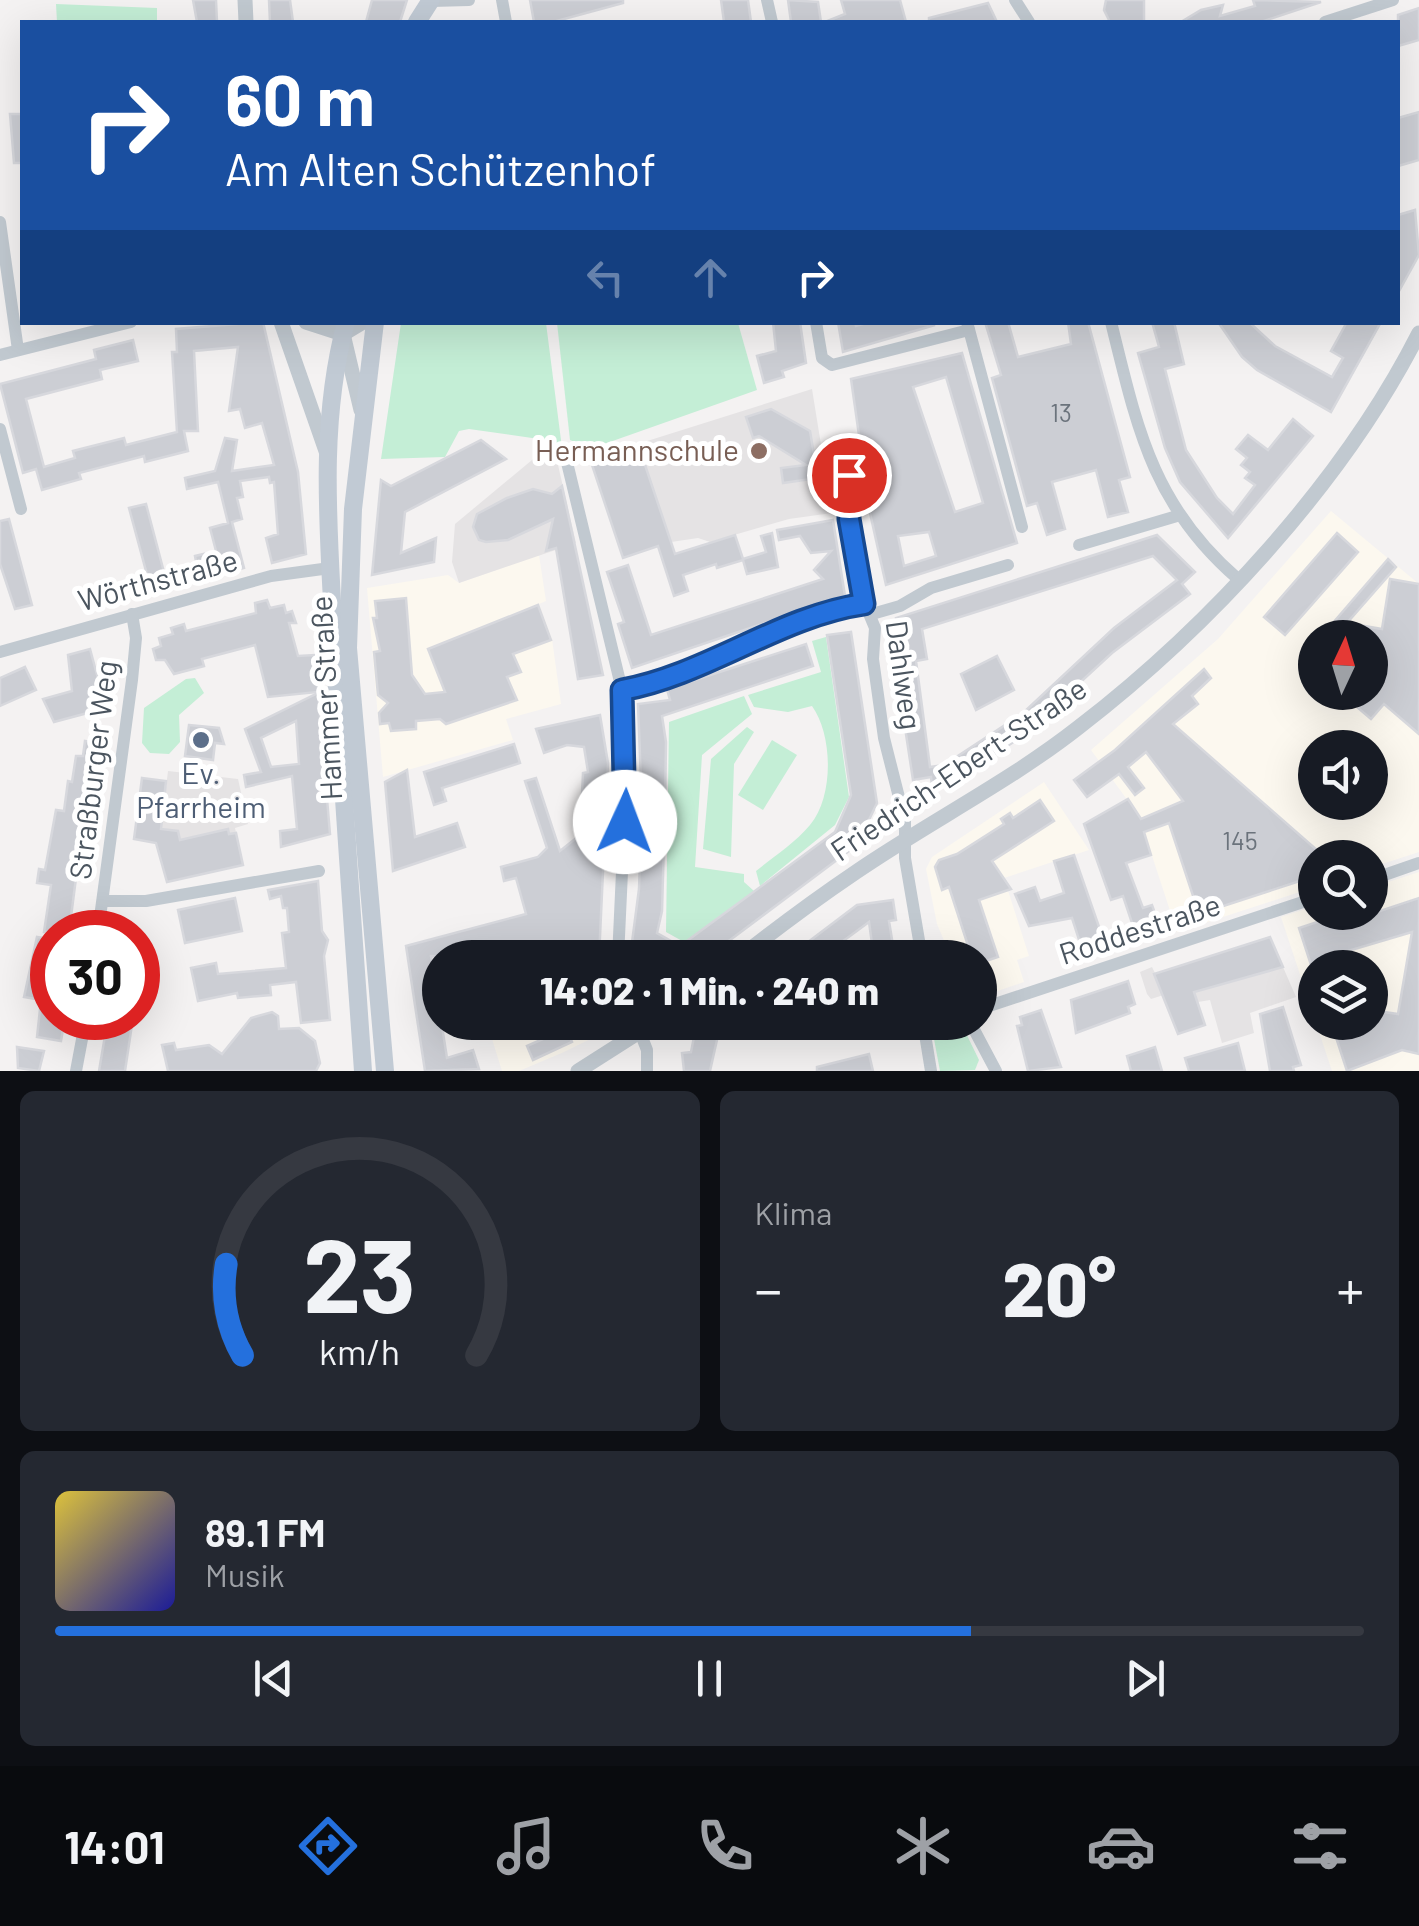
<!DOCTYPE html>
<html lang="de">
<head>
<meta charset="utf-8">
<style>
  :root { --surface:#171b24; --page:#242831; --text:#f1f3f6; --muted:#9ea1a6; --line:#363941; --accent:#2470dd }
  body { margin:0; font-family:Barlow,sans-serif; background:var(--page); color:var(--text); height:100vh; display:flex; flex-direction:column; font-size:38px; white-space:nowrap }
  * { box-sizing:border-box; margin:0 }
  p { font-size:32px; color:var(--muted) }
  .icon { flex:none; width:55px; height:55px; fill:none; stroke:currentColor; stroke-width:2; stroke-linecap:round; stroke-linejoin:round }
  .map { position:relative; height:1071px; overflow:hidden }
  .panel { display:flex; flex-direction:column; gap:20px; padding:20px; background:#0d0f14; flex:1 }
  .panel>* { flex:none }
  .guide { position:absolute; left:20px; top:20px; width:1380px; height:305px; border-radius:0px; box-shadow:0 10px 40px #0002; background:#1a4fa0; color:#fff; overflow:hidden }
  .needle { width:65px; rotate:4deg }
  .controls { position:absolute; left:1298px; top:620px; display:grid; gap:20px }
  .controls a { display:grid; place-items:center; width:90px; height:90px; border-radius:50%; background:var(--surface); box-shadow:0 10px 40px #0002; font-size:50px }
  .speed { position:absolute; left:30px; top:910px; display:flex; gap:20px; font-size:50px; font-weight:700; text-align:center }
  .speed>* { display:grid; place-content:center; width:130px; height:130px; border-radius:50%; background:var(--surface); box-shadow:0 10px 40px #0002; line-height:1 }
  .speed .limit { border:15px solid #d22; background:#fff; color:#111 }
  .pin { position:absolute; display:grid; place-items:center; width:85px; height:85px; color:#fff; margin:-42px; border:5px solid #fff; border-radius:50%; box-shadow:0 2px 10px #0007 }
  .me { position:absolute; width:110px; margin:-55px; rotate:2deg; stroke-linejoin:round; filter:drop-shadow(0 0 8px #0008) }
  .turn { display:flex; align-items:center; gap:35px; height:210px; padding:0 40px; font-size:45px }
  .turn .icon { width:130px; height:130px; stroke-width:2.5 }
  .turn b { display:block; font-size:70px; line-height:85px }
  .lanes { display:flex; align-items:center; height:95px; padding:0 40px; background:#0003; justify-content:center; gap:50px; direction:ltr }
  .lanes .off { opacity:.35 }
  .big { font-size:75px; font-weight:800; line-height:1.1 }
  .panel .tile { flex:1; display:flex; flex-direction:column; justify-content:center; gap:15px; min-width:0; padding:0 35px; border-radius:15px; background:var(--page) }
  .panel .dial { align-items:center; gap:0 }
  .dial svg { height:260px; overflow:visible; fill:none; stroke:var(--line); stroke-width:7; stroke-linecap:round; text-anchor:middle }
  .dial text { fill:var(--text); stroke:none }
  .song { display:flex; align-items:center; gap:30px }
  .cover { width:120px; height:120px; border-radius:15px; background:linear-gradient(135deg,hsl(50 70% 55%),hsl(240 70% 35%)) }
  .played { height:10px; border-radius:5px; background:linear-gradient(90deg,var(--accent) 70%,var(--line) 70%) }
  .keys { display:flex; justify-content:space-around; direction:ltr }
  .heat { display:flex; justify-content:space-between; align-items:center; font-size:55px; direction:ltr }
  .panel .tiles { flex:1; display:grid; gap:20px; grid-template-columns:1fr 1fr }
  .tile:last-child { grid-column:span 2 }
  .trip { position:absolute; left:422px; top:940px; width:575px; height:100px; border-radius:50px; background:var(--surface); box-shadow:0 10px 40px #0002; font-weight:800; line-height:100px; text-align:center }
  .tab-bar { display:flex; height:160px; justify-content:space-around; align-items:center; background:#090b0e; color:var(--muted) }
  .tab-bar .icon { width:70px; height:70px }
  .tab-bar .on { color:var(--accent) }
  .tab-bar b { font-size:45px; color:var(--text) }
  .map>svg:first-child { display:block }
  .commercial { fill:#fcf8ef; fill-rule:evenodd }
  .education { fill:#e5e3e4 }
  .green { fill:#c4eed6 }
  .building { fill:#ccced4; stroke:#d7d8dd; stroke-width:2.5; fill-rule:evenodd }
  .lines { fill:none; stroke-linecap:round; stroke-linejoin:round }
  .minor { stroke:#c1c9d0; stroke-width:12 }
  .tertiary { stroke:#c1c9d0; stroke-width:15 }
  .secondary { stroke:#c1cad4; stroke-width:18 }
  .route-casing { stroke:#174990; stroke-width:25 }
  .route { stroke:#2470dd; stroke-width:18 }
  .education-dot { fill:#8d6e63; stroke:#fff; stroke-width:4 }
  .service-dot { fill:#5c6f8a; stroke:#fff; stroke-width:4 }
  .labels { text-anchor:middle; stroke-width:10; stroke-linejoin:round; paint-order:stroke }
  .number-label { font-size:25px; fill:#6b737c }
  .education-label { font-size:30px; fill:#785e54; stroke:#fff; text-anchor:end }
  .street-label { font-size:30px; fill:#4b555f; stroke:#fff }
  .service-label { font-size:30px; fill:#4e5e75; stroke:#fff }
</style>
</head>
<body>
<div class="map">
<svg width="1419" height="1071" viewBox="0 0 1419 1071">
  <rect width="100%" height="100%" fill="#f4f2f2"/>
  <g class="commercial">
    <path d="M1331,511L1419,584V852L1370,868V858H1315V887L1177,932L1139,816L1091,750L1218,639ZM1315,638H1370V692H1315ZM1315,748H1370V802H1315Z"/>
    <polygon points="539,555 546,601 539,604 552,639 561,704 506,719 513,740 383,777 367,588 448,575 459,583"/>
    <polygon points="1044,782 1089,850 1004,878 1029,956 1017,960 1024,982 980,997 980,958 951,957 937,924 926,869 932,857"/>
    <polygon points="1419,872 1419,1071 1332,1071 1316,1023 1370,1022 1370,968 1315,968 1315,1020 1281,917 1315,906 1315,912 1370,912 1370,888"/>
    <polygon points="615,1022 617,1026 564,1052 519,1071 502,1071 487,1023"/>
  </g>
  <g class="education">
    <polygon points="812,389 832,513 789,519 710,542 698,538 671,542 623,558 590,459"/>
    <polygon points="544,450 555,452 576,543 459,583 452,562 455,524"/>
    <polygon points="168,771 238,779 248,824 235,828 243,865 206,873 198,836 181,844 178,832 161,829"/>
    <polygon points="1270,937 1296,997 1250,1013 1254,1033 1222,1043 1210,1000 1198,1002 1192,986 1151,999 1147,994 1140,972 1152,967 1155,973 1191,964"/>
  </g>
  <g class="green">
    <polygon points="56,4 157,8 157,22 57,22"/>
    <polygon points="401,323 546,323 562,448 539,439 469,429 459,431 445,457 381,459"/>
    <polygon points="557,323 738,323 757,390 590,449 570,440"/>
    <path d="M826,637L849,797L835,825L760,886L756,871C773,857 795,843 810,825C834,797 833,735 812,706L788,712L754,707L748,695L821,672L812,641Z"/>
    <polygon points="195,678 204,693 179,715 180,742 169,754 150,753 142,743 144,708 186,679"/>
    <polygon points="744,696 752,714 702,755 695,867 744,874 744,882 754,891 684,942 666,932 669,722"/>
    <polygon points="747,727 754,732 734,764 731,857 703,849 711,759"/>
    <polygon points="772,740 797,755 763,810 738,795"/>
    <polygon points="931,1023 961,1023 979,1060 975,1070 940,1071"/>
  </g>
  <g class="building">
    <polygon points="193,0 216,0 217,22 197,22"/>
    <polygon points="269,0 290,0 293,22 270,22"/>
    <polygon points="372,0 407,0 400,22 366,22"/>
    <polygon points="530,0 623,0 623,3 553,22 534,22"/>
    <polygon points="721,0 748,0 751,22 724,22"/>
    <polygon points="788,0 818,2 821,22 791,22"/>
    <polygon points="841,0 900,0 906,22 825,22 845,14"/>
    <polygon points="1106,0 1144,0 1144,22 1110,22 1104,10"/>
    <polygon points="1253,0 1321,2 1261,22 1181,22 1201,10 1223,5 1220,16 1255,6"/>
    <polygon points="988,3 997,22 929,22 929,18"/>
    <polygon points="1419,8 1419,40 1398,46 1398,15"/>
    <polygon points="1419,112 1419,160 1398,166 1398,118"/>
    <polygon points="10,114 22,114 22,163 14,163"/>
    <polygon points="1415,210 1419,255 1398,293 1398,215"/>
    <polygon points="263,322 298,472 306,554 272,563 266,538 278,534 274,482 270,483 269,477 240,481 243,497 237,498 242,519 232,522 244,568 220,575 218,567 198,573 195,556 216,551 210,528 228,523 218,482 187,489 185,478 215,471 225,438 237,440 232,471 274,465 262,423 245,428 240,409 229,411 238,347 194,351 198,431 184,431 188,451 145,462 144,456 79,473 81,479 42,490 36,469 23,473 0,384 96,359 94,350 133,340 138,361 100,370 102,379 26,399 44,467 75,458 73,451 124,438 126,445 177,432 172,352 177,352 176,329"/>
    <polygon points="773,322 800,322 806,363 782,371 784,377 764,383 757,356 776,351"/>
    <polygon points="838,322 855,322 856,326 870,322 935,325 843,352"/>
    <polygon points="985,322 1008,322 1018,357 1071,344 1068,322 1088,322 1130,477 1119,480 1128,512 1108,517 1096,470 1052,482 1065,529 1047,535 1037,503 1027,506 992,378 1001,375"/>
    <polygon points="1152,322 1174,322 1184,364 1165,369 1186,450 1217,498 1233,514 1255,485 1245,478 1250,472 1241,465 1247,458 1236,449 1248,435 1268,450 1293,419 1313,436 1228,538 1180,482 1165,448 1138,353 1159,347"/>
    <polygon points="1218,322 1249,322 1275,346 1332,377 1343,358 1331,351 1347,322 1381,322 1331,412 1257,370 1242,357"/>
    <path d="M962,353L1017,543L886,585L870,513L851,379ZM946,377L983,503L955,512L913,387ZM929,532L936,556L904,566L898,536Z"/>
    <polygon points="771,409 810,431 818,478 783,483 781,468 806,465 759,436 753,438 746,417"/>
    <polygon points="481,440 506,459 405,512 401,553 436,538 434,562 372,575 381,480 391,486"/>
    <polygon points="640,450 675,554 735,535 743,559 766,552 761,536 772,533 778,567 747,574 743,560 717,568 716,564 683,575 688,591 674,596 658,546 623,558 591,462"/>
    <polygon points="562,486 603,675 578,679 556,548 546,551 553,519 508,540 486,542 479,540 473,527 477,514 507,498 533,489 552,494"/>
    <polygon points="146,504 165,576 157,583 149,582 129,508"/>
    <polygon points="9,519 32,605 15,609 0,564 0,521"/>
    <polygon points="833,520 845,596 632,668 618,624 624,622 607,572 628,565 651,635 823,579 814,570 831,551 811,553 800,536 779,540 777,530"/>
    <polygon points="1337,533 1358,552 1285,635 1264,617"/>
    <path d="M1157,535L1195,572L1182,584L1190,594L1112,653L1021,737L951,783L932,786L931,777L913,780L895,662L903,661L896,618ZM1153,556L1177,580L1114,628L1022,714L944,765L930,767L916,661L927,659L922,629Z"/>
    <polygon points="1388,559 1396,567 1347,623 1382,629 1390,579 1419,584 1419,734 1384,704 1371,719 1358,708 1370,695 1370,638 1320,638"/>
    <polygon points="406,598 412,675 425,694 445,692 428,649 538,605 551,640 513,654 521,672 507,677 517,700 446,724 440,719 416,721 416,729 391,731 389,723 380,724 379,713 388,703 378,695 374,652 380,651 373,618 377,618 375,601"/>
    <polygon points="267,600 270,608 284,605 286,613 292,611 296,623 289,623 298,656 315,655 318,692 268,697 255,645 202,659 204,666 174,674 165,660 156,660 153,649 161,646 159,638 173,634 171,628 184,624 186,631 256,613 255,603"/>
    <polygon points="851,632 877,803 857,845 706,958 649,958 631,950 639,889 642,809 638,704 670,700 667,689 806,644 813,666 662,716 666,742 665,809 662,911 657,933 680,946 835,832 851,795 827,635"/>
    <polygon points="90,649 106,708 54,722 43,699 72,691 68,655"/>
    <polygon points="997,656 1014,690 976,710 961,674"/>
    <polygon points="25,667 36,690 0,706 0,678"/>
    <polygon points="1204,669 1211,678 1192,696 1198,704 1173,724 1326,858 1315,858 1315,876 1199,914 1169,823 1144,832 1151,855 1126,863 1143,908 1152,905 1160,927 1136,935 1123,896 1111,900 1084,824 1128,799 1141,819 1183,801 1146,752 1128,767 1144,788 1135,795 1119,774 1087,797 1074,780 1115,750"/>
    <path d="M318,693L330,834L281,847L280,831L297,829L292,776L246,787L244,775L261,772L245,729ZM296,721L299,764L271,767L261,738Z"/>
    <polygon points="600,715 608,763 599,958 431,956 447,1058 473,1050 479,1069 425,1071 406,946 526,914 516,878 504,881 501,867 538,857 547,848 525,781 536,778 560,851 580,835 583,773 588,772 584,747 567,745 544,753 536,729"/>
    <polygon points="189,725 219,728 224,744 215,743 213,760 185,756"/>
    <polygon points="85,741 102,743 94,805 88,804 82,832 69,932 44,932 51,885 37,883 39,869 45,870 56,810 64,811 68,781 72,782 76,756 83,756"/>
    <polygon points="514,744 520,763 442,788 446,801 434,805 424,772"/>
    <polygon points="407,770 415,837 457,823 465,847 393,871 385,782"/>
    <polygon points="142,778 166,781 161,829 178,831 180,840 228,829 229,834 236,833 243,865 167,882 156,843 134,839"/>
    <polygon points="1040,800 1054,821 992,861 1011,889 979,900 998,957 980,963 980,958 972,958 949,887 942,890 935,867 939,860 957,854 1004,824 1001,819 1010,813 1013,818"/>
    <polygon points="1074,855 1105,944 1083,952 1072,918 1029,926 1015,894 1035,887 1040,901 1064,893 1054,861"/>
    <polygon points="318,881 322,931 328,940 324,956 330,1020 301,1023 296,982 270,985 271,995 238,998 237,993 198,1001 191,968 216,963 218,974 286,968 282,933 289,932 287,908 283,908 281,896 270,899 268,890"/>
    <polygon points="235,898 242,931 185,943 178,910"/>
    <polygon points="1419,898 1419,1054 1402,1050 1347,1071 1331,1022 1370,1022 1370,1010 1398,1014 1412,932 1341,953 1345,968 1312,968 1299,928 1329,918 1332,927"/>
    <polygon points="893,900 896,920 889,921 895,958 874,958 869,922 820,958 787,958 857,905"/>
    <polygon points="37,937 52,939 52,1018 65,1018 61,1041 37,1037 41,1000 24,997"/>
    <polygon points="1270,937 1283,967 1194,992 1205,1025 1178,1034 1154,974"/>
    <polygon points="1128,981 1135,1004 1128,1007 1130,1013 1076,1033 1071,1000"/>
    <polygon points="1283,1007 1301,1065 1293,1067 1294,1071 1270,1071 1260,1014"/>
    <polygon points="1041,1010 1061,1067 1028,1071 1017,1026 1022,1025 1020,1017"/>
    <polygon points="272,1012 278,1016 279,1029 299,1028 315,1041 320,1063 316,1071 168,1071 162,1045 174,1043 176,1050 209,1045 222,1054 251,1018"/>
    <polygon points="108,1018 133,1018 125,1071 99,1071"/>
    <polygon points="539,1022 563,1022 572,1042 533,1060 527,1046 543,1039"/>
    <polygon points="702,1022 721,1022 710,1071 684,1071 682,1053 691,1052 696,1027"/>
    <polygon points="1238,1043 1245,1071 1189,1071 1185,1058"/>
    <polygon points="17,1047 44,1051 39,1071 18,1068"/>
    <polygon points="1155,1047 1162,1071 1131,1071 1127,1056"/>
    <polygon points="869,1054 873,1071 817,1071 817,1067"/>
  </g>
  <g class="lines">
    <g class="minor">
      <polyline points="502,0 506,22"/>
      <polyline points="767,0 772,22"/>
      <polyline points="1015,0 1029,22"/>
      <polyline points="431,1 469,0"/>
      <polyline points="1325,22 1393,0"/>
      <polyline points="0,222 18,350"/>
      <polyline points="816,322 822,358 832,365 969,330"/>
      <polyline points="967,322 1022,527"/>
      <path d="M1111,322C1137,427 1152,505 1238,579"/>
      <polyline points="0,355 131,322"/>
      <polyline points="0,429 21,509"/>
      <polyline points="564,450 622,690 627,764 618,958"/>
      <polyline points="848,469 849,519 860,592 875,628 873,659 884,738 905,821 905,858 922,958"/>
      <polyline points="1079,545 1177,516"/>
      <polyline points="872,614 900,606 931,588 1008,565"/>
      <polyline points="0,652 271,576 330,568"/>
      <path d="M622,690C705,675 784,614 864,604"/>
      <polyline points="1370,880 1419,863"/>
      <polyline points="103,901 146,901 319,871"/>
      <polyline points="98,932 132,680 136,638 132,614"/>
      <polyline points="980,1009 1315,898"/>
      <polyline points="636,1022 647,1050 647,1071"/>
      <polyline points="923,1022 931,1071"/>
      <polyline points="970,1022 996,1071"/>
      <polyline points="76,1071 86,1018"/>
    </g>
    <g class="tertiary">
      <polyline points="245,0 246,22"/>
      <polyline points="281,322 326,451"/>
      <polyline points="306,322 343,334 363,322"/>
      <polyline points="336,322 343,334 361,410"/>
      <path d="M739,958C777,928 816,899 856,872C929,822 1009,782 1079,727C1210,626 1344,481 1419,333"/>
      <polyline points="578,1071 655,1022"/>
    </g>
    <g class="secondary">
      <polyline points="417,22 431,0"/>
      <path d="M346,322C318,426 329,534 334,639C342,783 353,927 363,1071"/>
      <polyline points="375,322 353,509 348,648 385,1071"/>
    </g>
  </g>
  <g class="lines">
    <defs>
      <path id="route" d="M625,822L622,690C706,675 780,616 864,604L849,519V475"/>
    </defs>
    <use href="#route" class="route-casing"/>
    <use href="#route" class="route"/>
  </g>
  <circle class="education-dot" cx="759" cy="451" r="10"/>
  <circle class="service-dot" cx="201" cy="740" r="10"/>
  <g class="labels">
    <g class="number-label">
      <text x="1061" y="422">13</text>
      <text x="1240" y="850">145</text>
    </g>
    <g class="education-label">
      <text x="739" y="461">Hermannschule</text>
    </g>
    <g class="street-label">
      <text transform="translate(158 581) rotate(-15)" y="10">Wörthstraße</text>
      <text transform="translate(903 675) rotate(82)" y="10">Dahlweg</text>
      <text transform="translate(327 698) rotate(-93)" y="10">Hammer Straße</text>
      <text transform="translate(94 770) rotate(-83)" y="10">Straßburger Weg</text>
      <text transform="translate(959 770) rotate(-34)" y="10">Friedrich-Ebert-Straße</text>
      <text transform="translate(1140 930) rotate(-18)" y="10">Roddestraße</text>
    </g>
    <g class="service-label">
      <text x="201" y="784">Ev.<tspan x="201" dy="34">Pfarrheim</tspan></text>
    </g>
  </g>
</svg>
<div class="controls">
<a><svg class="needle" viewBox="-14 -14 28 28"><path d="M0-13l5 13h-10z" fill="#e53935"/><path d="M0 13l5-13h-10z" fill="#9ea1a6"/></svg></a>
<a><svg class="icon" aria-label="sound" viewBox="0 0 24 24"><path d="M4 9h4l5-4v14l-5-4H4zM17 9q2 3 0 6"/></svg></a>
<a><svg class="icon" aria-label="search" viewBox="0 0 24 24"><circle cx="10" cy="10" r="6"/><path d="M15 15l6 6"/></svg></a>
<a><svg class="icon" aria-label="layers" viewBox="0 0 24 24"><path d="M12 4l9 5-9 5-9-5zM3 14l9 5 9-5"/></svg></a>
</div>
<div class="speed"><div class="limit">30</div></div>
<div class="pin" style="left:849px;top:475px;background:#d93025"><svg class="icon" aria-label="arrive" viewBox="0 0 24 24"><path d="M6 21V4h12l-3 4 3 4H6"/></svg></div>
<svg class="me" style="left:625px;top:822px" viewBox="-20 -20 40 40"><circle r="19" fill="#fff"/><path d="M0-13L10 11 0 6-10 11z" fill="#2470dd"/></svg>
<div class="trip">14:02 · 1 Min. · 240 m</div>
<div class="guide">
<div class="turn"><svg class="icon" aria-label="right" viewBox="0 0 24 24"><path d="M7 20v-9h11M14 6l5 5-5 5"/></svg><div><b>60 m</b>Am Alten Schützenhof</div></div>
<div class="lanes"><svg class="icon off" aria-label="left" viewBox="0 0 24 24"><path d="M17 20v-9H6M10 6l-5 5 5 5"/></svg><svg class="icon off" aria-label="ahead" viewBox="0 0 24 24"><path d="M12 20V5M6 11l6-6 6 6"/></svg><svg class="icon" aria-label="right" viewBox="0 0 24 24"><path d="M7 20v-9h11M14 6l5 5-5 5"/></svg></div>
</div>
</div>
<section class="panel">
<div class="tiles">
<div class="tile dial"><svg viewBox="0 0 100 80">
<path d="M14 69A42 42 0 1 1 86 69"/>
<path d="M14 69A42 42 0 0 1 9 41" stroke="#2470dd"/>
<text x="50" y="56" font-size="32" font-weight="700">23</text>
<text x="50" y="72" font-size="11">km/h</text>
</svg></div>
<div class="tile"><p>Klima</p>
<div class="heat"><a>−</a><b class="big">20°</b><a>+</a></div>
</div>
<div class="tile">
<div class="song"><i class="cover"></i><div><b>89.1 FM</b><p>Musik</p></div></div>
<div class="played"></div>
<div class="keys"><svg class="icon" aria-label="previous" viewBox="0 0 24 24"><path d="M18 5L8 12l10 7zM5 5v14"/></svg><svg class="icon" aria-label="pause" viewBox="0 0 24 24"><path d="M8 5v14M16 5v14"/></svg><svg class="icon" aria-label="next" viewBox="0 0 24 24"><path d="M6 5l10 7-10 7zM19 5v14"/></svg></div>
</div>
</div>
</section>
<nav class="tab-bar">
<b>14:01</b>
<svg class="icon on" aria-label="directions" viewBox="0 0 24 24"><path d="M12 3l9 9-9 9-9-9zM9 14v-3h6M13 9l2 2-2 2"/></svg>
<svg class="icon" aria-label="music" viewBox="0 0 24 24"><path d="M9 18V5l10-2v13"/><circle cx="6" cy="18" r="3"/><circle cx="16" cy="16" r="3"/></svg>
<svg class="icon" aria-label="phone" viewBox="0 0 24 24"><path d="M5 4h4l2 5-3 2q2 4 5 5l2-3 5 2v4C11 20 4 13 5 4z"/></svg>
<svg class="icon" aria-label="climate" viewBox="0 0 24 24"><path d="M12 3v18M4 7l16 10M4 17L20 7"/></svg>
<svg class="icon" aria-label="car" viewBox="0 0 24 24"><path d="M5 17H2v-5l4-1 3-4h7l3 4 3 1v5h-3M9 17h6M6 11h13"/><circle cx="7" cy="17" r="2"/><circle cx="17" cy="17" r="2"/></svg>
<svg class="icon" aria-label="filters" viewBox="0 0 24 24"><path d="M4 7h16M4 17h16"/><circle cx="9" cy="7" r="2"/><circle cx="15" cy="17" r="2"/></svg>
</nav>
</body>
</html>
